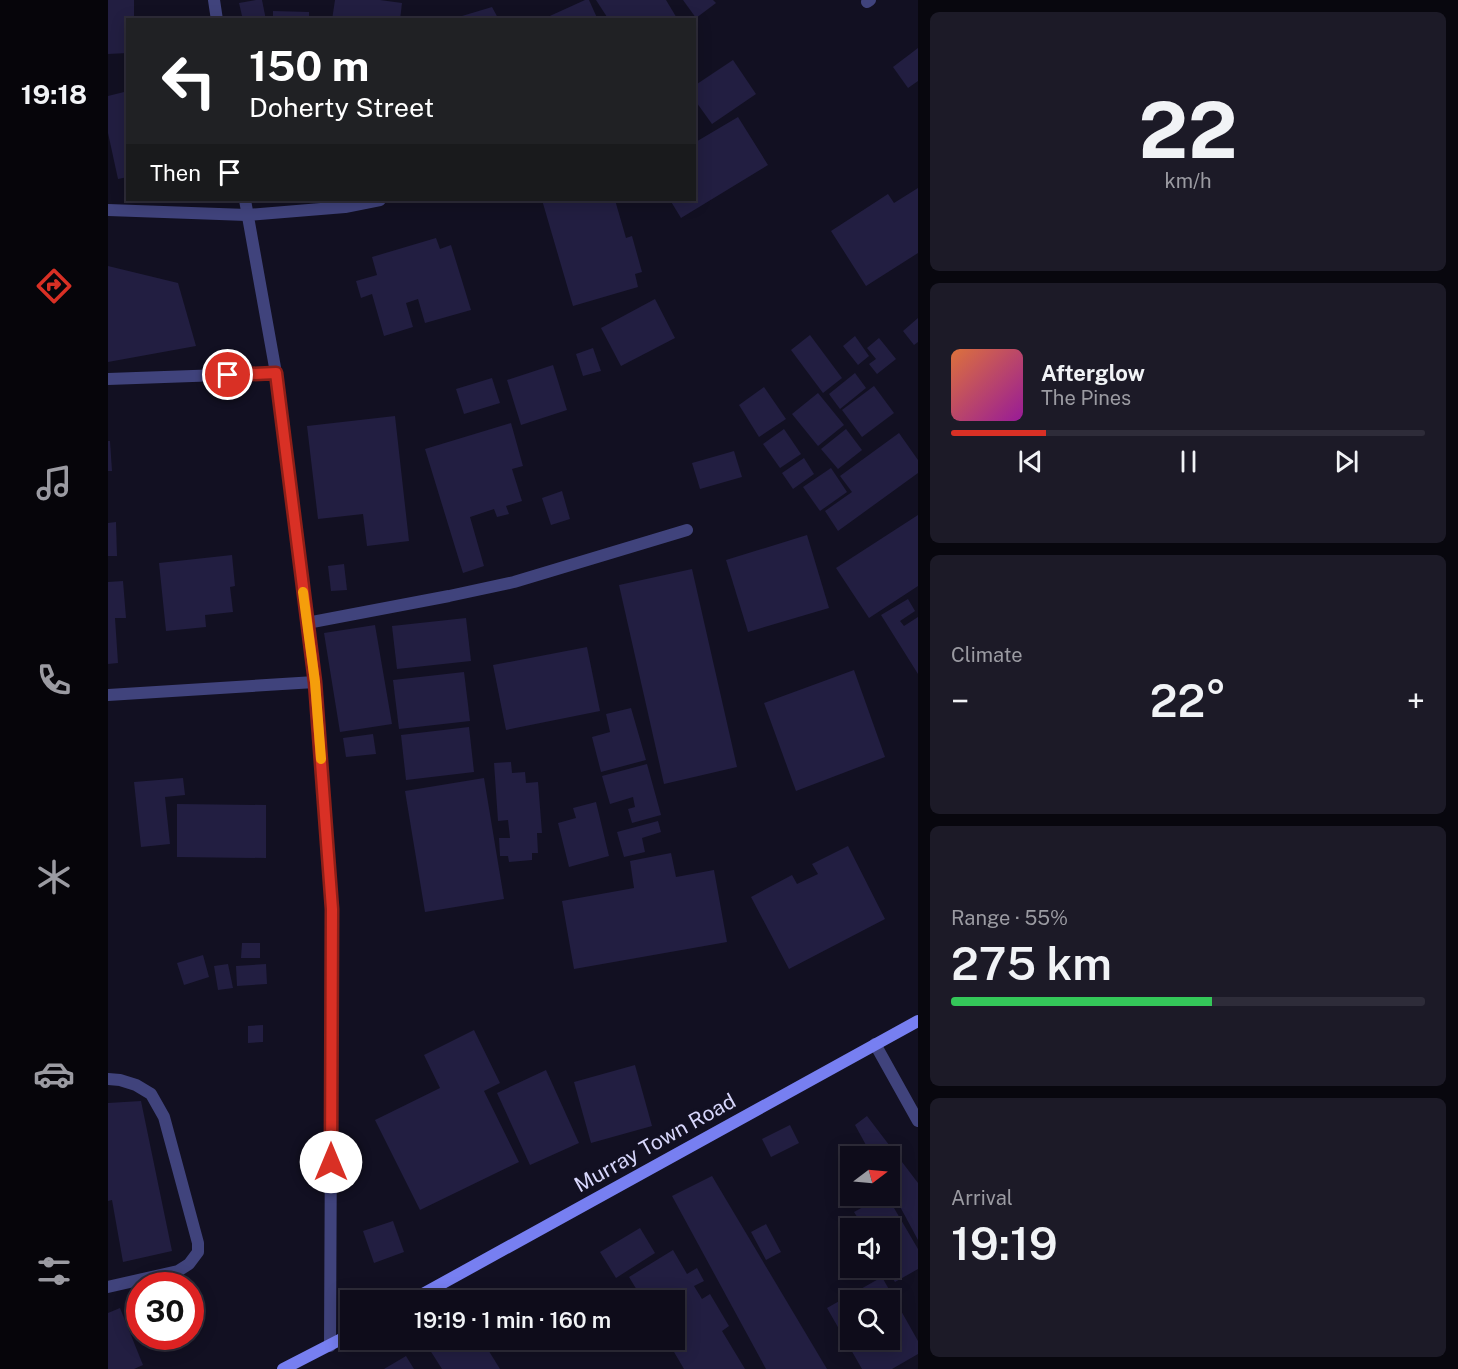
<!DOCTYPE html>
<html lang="en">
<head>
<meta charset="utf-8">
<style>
  :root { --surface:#0e0c1a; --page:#1c1a27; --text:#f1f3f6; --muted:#9b9ba2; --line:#2e2c39; --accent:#d93025 }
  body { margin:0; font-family:"Public Sans",sans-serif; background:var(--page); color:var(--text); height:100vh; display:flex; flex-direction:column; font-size:22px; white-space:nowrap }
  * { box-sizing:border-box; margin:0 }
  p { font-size:20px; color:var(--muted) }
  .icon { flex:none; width:33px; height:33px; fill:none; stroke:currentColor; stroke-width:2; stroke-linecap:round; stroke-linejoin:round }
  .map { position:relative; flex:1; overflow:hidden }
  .sheet { display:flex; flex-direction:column; gap:12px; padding:12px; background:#08070e; width:540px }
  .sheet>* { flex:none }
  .guide { position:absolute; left:18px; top:18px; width:570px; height:183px; border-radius:0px; box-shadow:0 3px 15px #0003,0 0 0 2px var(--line); background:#202124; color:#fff; overflow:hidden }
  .needle { width:39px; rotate:74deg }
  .tools { position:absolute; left:732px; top:1146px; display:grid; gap:12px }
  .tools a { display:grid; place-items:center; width:60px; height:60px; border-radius:0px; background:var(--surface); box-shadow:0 3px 15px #0003,0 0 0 2px var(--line); font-size:30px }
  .speed { position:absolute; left:18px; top:1272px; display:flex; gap:12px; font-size:30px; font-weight:700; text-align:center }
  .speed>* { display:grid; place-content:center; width:78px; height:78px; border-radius:50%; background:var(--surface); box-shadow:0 3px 15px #0003,0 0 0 2px var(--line); line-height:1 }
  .speed .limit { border:9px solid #d22; background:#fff; color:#111 }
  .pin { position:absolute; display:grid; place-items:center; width:51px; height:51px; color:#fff; margin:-26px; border:3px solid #fff; border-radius:50%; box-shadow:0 2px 6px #0007 }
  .me { position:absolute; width:66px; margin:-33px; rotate:0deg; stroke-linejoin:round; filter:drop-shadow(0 0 4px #0008) }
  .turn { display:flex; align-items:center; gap:21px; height:126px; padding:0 24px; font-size:27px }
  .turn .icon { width:78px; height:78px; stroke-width:2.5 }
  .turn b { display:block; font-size:42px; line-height:51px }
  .then { display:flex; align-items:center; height:57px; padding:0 24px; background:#0003; gap:12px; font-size:22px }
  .big { font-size:45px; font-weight:600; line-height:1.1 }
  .sheet .card { flex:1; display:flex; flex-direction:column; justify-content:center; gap:9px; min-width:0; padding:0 21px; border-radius:9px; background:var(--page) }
  .sheet .dial { align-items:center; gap:0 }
  .dial b { font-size:78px; line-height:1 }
  .song { display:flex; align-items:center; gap:18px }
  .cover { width:72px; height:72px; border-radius:9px; background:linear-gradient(135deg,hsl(20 70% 55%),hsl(300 70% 35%)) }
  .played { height:6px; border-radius:3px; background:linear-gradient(90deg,var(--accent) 20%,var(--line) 20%) }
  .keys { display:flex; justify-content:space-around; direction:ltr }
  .heat { display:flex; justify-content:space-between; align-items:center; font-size:33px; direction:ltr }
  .charge { height:9px; border-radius:4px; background:linear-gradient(90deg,#34c759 55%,var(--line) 0) }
  .trip { position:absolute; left:232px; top:1290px; width:345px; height:60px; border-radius:0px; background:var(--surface); box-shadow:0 3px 15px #0003,0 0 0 2px var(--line); font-weight:600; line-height:60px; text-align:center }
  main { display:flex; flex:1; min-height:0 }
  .tabs { display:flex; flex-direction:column; width:108px; justify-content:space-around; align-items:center; background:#06050a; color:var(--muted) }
  .tabs .icon { width:42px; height:42px }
  .tabs .active { color:var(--accent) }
  .tabs b { font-size:27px; color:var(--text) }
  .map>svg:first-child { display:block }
  .building { fill:#221e41; fill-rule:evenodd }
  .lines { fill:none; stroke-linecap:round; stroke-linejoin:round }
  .street { stroke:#40437c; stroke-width:12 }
  .secondary { stroke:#777ff1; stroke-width:12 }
  .route-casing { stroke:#8d1f18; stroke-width:15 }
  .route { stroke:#d93025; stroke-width:10 }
  .slow { stroke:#f59e0b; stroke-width:10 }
  .labels { text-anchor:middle; stroke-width:6; stroke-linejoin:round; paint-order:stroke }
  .street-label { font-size:21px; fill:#d7d6fb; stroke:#121022 }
</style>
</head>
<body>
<main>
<nav class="tabs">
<b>19:18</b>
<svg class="icon active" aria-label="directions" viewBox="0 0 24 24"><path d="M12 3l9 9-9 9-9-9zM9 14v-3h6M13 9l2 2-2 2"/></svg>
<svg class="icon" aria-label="music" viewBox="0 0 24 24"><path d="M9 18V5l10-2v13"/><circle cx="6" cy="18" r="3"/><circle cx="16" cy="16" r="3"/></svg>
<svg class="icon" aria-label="phone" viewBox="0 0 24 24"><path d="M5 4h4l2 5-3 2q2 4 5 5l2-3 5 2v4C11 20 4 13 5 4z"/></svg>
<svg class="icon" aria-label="climate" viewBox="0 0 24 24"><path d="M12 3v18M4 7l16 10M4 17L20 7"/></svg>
<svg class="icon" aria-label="car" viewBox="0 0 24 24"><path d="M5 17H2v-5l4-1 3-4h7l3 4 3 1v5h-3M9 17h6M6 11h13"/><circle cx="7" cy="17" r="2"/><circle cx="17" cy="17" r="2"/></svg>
<svg class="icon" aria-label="filters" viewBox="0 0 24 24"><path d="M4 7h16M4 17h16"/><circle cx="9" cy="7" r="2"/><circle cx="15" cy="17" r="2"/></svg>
</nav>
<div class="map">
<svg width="810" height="1369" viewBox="0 0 810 1369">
  <rect width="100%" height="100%" fill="#121022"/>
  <g class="building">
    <polygon points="0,0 26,0 26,20 20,20 20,53 0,54"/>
    <polygon points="148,0 154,0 158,20 135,20 131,3"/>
    <polygon points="227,0 272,0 294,3 292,20 224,20"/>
    <polygon points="477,0 481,0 490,20 433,20"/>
    <polygon points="488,0 558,0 570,20 501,20"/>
    <polygon points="575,0 605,0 608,3 588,18"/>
    <polygon points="384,7 391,20 344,20 344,19"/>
    <polygon points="165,11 201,12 201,20 165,20"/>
    <polygon points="810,48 810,81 800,88 785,67"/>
    <polygon points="625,60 648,94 604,124 586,99 586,86"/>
    <polygon points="20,91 20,177 10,179 0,133 0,96"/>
    <polygon points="630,117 660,165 573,218 562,200 586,200 586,143"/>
    <polygon points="810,188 810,253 758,286 723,231 780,194 786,203"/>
    <polygon points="434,200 507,200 518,238 524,236 534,272 527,274 530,287 465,306"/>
    <polygon points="328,238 332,249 343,245 363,310 317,323 310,299 298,303 305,327 276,336 264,294 253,298 248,281 269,275 264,257"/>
    <polygon points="0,266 70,283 88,346 0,362"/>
    <polygon points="547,299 567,338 513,366 493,328"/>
    <polygon points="810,318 810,342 806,345 795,331"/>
    <polygon points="702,335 734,378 715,393 683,350"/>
    <polygon points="747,336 761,356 750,365 735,346"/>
    <polygon points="771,338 788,359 769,374 761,364 768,359 759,348"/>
    <polygon points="485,348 493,371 475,376 468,354"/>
    <polygon points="445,365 459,410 413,425 399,380"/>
    <polygon points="747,373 758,388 732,409 721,394"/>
    <polygon points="384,378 392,403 356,414 348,389"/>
    <polygon points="766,386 786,413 754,437 734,410"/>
    <polygon points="656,387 678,419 651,437 631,405"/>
    <polygon points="710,393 736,425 710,446 684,414"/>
    <polygon points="287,416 301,541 259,546 255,514 210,519 199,426"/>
    <polygon points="403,423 415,466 404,469 414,501 398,506 401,514 389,517 386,509 362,517 376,566 355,573 317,449"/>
    <polygon points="676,429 693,454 672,468 655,444"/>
    <polygon points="738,429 754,450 730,469 713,449"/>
    <polygon points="791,433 810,460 810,473 730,531 717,511 744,492 732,476"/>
    <polygon points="0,441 2,441 4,471 0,471"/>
    <polygon points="626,451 634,477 592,489 584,463"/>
    <polygon points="696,458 706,474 685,489 674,473"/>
    <polygon points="723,468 739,492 712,511 695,487"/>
    <polygon points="454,491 462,519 443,525 434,498"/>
    <polygon points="810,515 810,586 761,618 728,568"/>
    <polygon points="8,522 9,556 0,556 0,523"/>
    <polygon points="699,535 721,608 640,632 618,560"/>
    <polygon points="124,555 127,586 122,587 125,612 97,615 98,627 58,631 51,563"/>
    <polygon points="236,564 239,590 223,591 220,566"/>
    <polygon points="584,569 629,767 556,784 511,585"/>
    <polygon points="15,581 18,618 7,618 10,663 0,664 0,582"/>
    <polygon points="800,599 807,611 792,621 796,626 810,617 810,674 773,615"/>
    <polygon points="358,618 363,661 289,669 284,626"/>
    <polygon points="267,625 284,724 232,732 216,633"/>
    <polygon points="479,647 492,711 398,730 385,665"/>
    <polygon points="746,670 777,757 688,791 656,703"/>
    <polygon points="356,672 362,721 291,729 285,680"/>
    <polygon points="523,708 538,760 493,772 484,737 502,732 498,714"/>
    <polygon points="361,727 366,772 298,780 293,735"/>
    <polygon points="265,734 268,754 238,757 235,738"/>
    <polygon points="403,762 404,773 417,772 418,783 430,782 434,833 429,833 430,853 424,853 424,860 401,862 400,856 392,856 391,838 402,838 400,820 390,821 386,763"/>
    <polygon points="539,764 553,815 524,823 520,809 527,807 525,797 502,804 494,776"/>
    <polygon points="75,778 77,795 57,797 62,844 33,847 26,782"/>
    <polygon points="376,778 396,899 317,912 297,791"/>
    <polygon points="488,802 501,856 461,867 450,823 468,818 465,808"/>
    <polygon points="69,804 158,805 158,858 69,857"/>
    <polygon points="550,821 553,832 534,838 537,852 516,857 509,832"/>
    <polygon points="740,846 777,919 681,969 643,897 684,875 689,884 710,874 704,864"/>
    <polygon points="563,853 568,877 606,870 619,942 466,969 454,901 526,888 522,861"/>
    <polygon points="134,943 152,943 152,958 133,958"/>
    <polygon points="95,955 101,977 76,985 69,963"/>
    <polygon points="120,964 125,988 110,990 106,966"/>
    <polygon points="158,964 159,984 129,986 128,966"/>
    <polygon points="155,1025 155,1042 140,1043 140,1026"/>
    <polygon points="366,1030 392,1083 376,1091 411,1162 312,1210 267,1120 332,1088 316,1055"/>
    <polygon points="527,1065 544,1126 483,1143 466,1082"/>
    <polygon points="438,1070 471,1143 422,1165 389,1093"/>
    <polygon points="33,1101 64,1251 15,1262 4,1200 0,1201 0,1103"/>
    <polygon points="759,1116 810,1183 810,1240 782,1188 782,1156 764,1156 747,1125"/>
    <polygon points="682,1125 691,1143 663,1157 654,1139"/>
    <polygon points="604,1176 719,1369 658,1369 564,1196"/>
    <polygon points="775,1196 779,1196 810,1249 810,1269 787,1282 778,1268 782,1268 782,1228 756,1228 746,1212"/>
    <polygon points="285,1221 296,1252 266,1263 255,1231"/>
    <polygon points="658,1224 673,1252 658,1260 643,1232"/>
    <polygon points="532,1228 547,1253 508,1278 492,1252"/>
    <polygon points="565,1250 579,1274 589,1268 596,1281 586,1286 594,1299 602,1294 621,1326 614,1331 637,1369 576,1369 559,1340 567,1340 567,1300 535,1300 521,1277"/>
    <path d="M774,1277L810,1341V1354L784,1369H754L719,1308ZM742,1300H782V1340H742Z"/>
    <polygon points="12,1308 35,1365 26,1369 0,1369 0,1313"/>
    <polygon points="296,1340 315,1340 317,1342 302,1350"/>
    <polygon points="332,1340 374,1340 392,1369 334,1369 320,1347"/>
    <polygon points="298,1356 306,1369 276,1369"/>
  </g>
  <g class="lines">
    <g class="street">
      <polyline points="106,0 109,20"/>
      <polyline points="759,2 762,0"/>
      <polyline points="137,200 168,373 207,682 224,909 222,1346"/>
      <polyline points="0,210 139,215 237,207 272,200"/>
      <polyline points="0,379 168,373"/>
      <polyline points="199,623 341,596 406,582 579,530"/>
      <polyline points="0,695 207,682"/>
      <polyline points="767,1044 810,1121"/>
      <polyline points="0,1079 12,1080 28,1085 43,1094 56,1117 90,1243 90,1252 81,1264 70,1271 0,1287"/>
    </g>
    <g class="secondary">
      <polyline points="304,1300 810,1021"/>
      <polyline points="175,1369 243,1334"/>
    </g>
  </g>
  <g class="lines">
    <defs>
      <polyline id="route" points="120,375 168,373 207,682 224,909 223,1162"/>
    </defs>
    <use href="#route" class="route-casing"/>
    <use href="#route" class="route"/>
    <polyline class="slow" points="195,592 207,682 213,759"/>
  </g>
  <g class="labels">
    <g class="street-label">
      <text transform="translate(547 1143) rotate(-29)" y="7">Murray Town Road</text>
    </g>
  </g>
</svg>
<div class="tools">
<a><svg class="needle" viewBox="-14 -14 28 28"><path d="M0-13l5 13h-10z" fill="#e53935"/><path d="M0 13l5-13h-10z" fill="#9b9ba2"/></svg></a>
<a><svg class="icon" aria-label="sound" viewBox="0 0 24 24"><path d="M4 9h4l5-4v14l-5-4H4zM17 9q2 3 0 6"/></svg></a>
<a><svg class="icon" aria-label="search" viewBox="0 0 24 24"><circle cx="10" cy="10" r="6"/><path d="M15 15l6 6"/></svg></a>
</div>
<div class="speed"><div class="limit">30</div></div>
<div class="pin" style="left:120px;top:375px;background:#d93025"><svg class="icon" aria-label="arrive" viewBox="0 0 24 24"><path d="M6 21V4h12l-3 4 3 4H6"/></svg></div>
<svg class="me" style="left:223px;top:1162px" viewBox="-20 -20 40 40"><circle r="19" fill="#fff"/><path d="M0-13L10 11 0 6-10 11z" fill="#d93025"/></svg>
<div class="trip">19:19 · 1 min · 160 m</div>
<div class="guide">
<div class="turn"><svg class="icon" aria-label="left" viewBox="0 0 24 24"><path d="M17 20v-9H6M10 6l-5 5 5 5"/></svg><div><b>150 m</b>Doherty Street</div></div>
<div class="then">Then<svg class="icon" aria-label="arrive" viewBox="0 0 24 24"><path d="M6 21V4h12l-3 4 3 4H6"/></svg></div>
</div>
</div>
<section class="sheet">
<div class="card dial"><b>22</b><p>km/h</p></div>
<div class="card">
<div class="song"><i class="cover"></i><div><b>Afterglow</b><p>The Pines</p></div></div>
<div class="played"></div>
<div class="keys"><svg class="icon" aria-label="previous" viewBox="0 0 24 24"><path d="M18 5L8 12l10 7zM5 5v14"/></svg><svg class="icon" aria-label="pause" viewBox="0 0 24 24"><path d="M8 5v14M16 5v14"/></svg><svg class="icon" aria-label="next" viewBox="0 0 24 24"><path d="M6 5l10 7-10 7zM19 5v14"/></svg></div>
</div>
<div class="card"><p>Climate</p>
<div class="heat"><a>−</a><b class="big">22°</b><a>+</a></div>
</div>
<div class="card"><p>Range · 55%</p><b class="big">275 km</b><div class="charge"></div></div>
<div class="card"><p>Arrival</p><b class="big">19:19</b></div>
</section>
</main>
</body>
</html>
